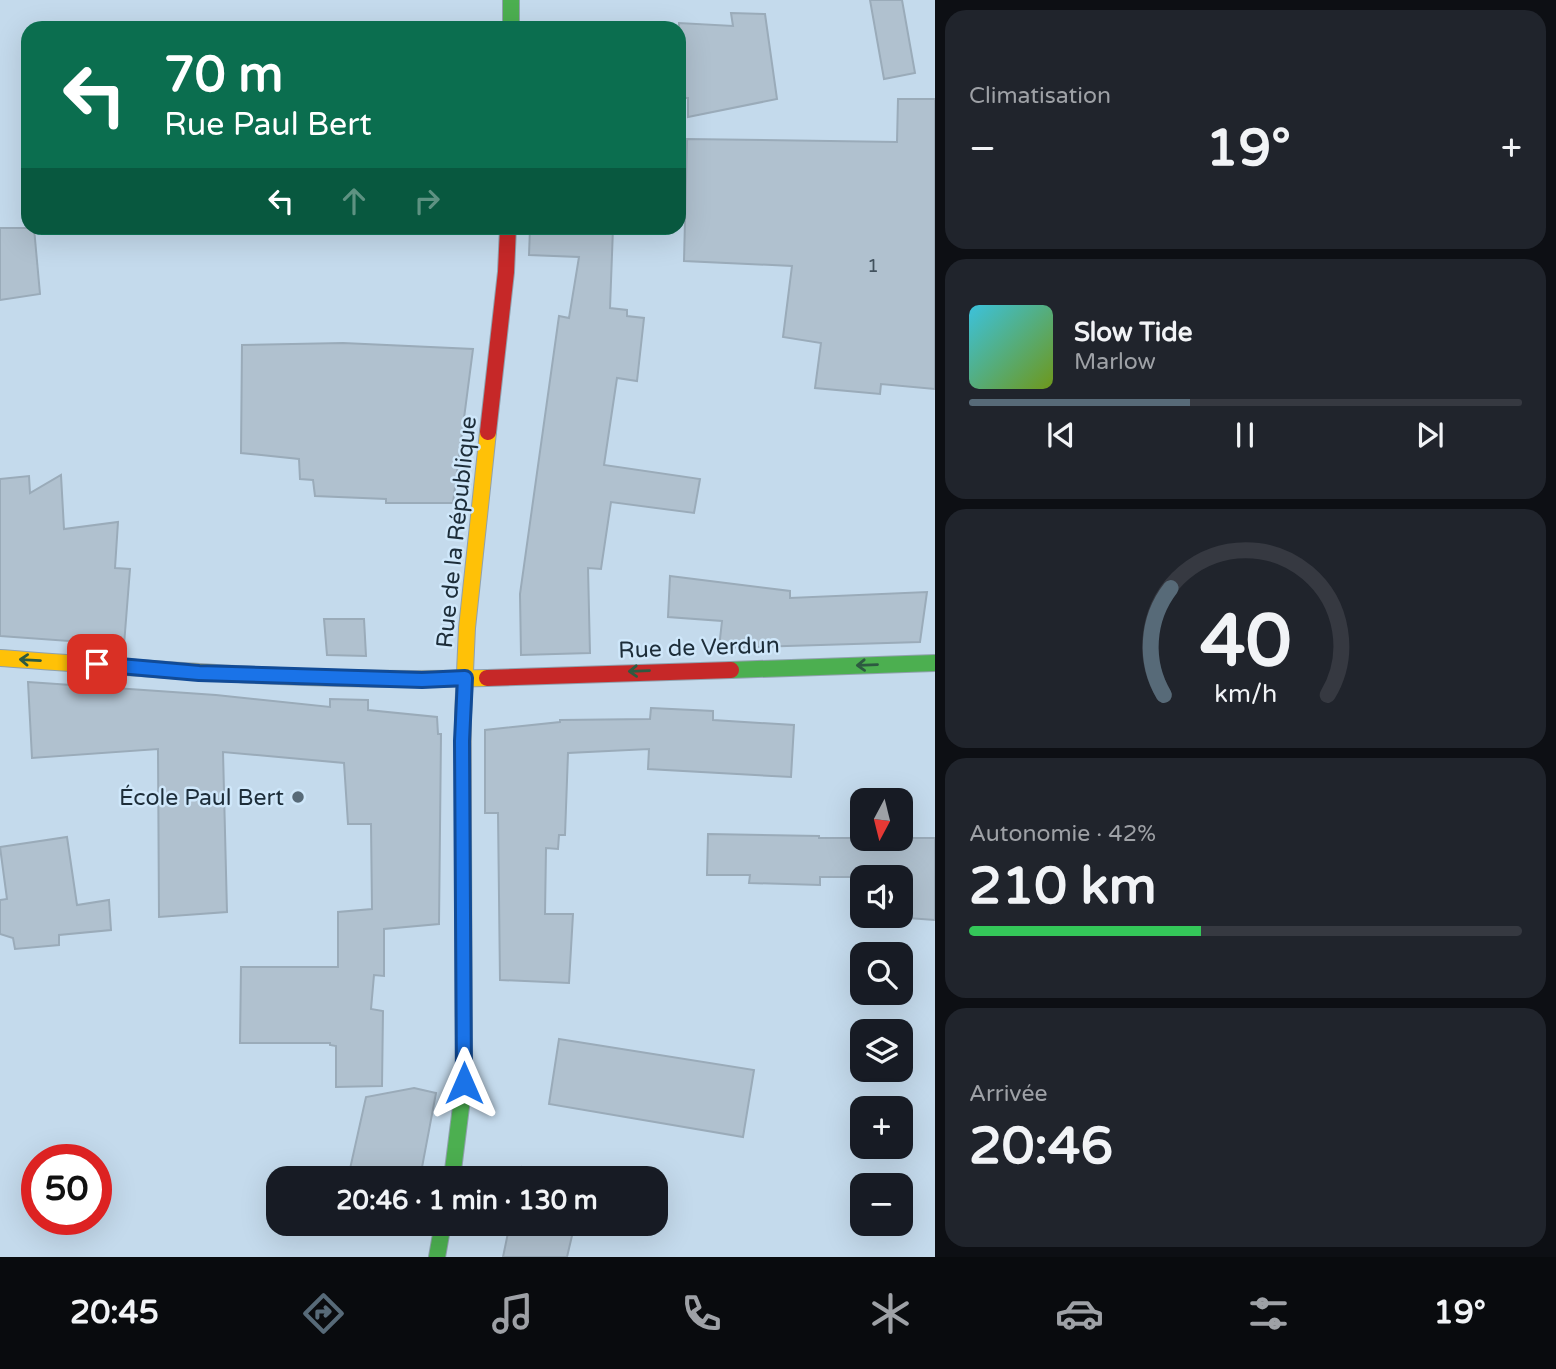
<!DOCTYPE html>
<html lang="fr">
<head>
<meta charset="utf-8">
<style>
  :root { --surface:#171b24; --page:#20242c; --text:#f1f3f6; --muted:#9ea1a6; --line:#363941; --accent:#576a78 }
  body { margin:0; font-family:"Varela Round",sans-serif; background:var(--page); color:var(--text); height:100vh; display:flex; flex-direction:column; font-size:26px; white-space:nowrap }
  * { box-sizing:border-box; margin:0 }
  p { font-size:23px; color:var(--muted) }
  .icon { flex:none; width:38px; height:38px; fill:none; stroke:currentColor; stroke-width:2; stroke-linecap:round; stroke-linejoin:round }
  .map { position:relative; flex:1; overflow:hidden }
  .side { display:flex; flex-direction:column; gap:10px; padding:10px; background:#0d0f14; width:621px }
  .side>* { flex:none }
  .guide { position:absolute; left:21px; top:21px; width:665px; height:214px; border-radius:21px; box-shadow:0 7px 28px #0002; background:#0b6e4f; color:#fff; overflow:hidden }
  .needle { width:46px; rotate:187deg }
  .tools { position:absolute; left:850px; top:788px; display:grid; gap:14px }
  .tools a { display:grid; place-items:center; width:63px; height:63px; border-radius:14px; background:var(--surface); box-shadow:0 7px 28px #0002; font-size:35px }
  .speed { position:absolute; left:21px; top:1144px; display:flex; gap:14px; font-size:35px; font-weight:700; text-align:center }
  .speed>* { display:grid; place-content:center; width:91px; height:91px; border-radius:50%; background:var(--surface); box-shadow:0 7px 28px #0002; line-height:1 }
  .speed .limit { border:10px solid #d22; background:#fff; color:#111 }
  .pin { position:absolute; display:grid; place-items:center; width:60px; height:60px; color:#fff; margin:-30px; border-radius:14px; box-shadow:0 4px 10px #0006 }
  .me { position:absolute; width:77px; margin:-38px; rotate:0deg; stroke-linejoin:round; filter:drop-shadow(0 0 5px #0008) }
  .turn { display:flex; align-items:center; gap:24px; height:147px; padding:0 28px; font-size:32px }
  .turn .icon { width:91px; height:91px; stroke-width:2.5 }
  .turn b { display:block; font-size:49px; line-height:60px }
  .lanes { display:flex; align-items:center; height:66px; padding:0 28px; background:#0003; justify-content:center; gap:35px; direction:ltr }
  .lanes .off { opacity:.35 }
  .big { font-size:52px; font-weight:700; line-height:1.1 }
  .side .tile { flex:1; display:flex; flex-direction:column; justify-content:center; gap:10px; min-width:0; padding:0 24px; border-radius:21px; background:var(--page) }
  .side .dial { align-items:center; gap:0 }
  .dial svg { height:182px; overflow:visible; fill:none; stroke:var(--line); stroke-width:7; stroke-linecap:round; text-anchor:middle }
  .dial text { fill:var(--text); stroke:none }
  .song { display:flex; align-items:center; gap:21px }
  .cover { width:84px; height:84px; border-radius:10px; background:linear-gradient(135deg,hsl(190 70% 55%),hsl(80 70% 35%)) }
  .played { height:7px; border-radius:4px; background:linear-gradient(90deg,var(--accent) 40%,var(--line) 40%) }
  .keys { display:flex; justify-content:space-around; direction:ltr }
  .heat { display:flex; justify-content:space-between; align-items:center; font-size:38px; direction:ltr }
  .charge { height:10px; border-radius:5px; background:linear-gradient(90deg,#34c759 42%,var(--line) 0) }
  .trip { position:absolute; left:266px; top:1166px; width:402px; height:70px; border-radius:21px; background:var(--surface); box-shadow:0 7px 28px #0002; font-weight:700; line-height:70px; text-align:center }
  .menu { display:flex; height:112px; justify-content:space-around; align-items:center; background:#090b0e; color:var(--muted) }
  .menu .icon { width:49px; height:49px }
  .menu .selected { color:var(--accent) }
  .menu b { font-size:32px; color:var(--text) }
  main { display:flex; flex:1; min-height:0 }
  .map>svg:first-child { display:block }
  .building { fill:#b0c1cf; stroke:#9aabb9; stroke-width:2 }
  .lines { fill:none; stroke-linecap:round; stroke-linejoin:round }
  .fast-casing { stroke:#90a1ae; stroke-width:18 }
  .slow-casing { stroke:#90a1ae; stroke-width:18 }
  .jam-casing { stroke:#90a1ae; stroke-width:18 }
  .fast { stroke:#4caf50; stroke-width:16 }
  .slow { stroke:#ffc107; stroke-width:16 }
  .jam { stroke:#c62828; stroke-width:16 }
  .oneway { stroke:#2d5a41 }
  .route-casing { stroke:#114b97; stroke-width:18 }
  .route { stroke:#1a73e8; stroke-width:12 }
  .poi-dot { fill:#576a78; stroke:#cfe7fa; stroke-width:2.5 }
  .labels { text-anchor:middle; stroke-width:5; stroke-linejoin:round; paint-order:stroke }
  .number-label { font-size:19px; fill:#42525e }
  .street-label { font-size:23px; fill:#1d2d39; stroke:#cfe7fa }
  .poi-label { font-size:23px; fill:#1d2d39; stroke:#cfe7fa; text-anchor:end }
</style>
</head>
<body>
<main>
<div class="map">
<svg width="935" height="1257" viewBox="0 0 935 1257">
  <rect width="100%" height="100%" fill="#c4daec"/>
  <g class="building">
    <polygon points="870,0 902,0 915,73 884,79"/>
    <polygon points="731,13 765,14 777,99 688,117 688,98 679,98 679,23 733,26"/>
    <polygon points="898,99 935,99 935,389 881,384 880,394 815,388 821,343 783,337 792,266 684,261 687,139 897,142"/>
    <polygon points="0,228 34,228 40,294 0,300"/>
    <polygon points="530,228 613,228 610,308 627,310 627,316 644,318 637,381 617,378 604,465 700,479 694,513 611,502 601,569 588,568 590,653 521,655 520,594 559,316 569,318 579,257 529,255"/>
    <polygon points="343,343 473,349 453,503 386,503 386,499 315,496 313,480 300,479 299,459 241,453 242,345"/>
    <polygon points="61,475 64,529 118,522 115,568 130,569 124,645 0,636 0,479 29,476 30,493"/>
    <polygon points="670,576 790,591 790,598 927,592 920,642 719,648 722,621 668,617"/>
    <polygon points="324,619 364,619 366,656 327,655"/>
    <polygon points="28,682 216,695 330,707 330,699 368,700 368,710 437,717 438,734 441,734 439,924 384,929 384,976 374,975 371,1009 383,1011 382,1086 336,1087 336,1046 330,1045 330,1043 240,1043 241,967 338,967 338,912 372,909 371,824 348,824 344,763 223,752 227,912 159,917 158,749 32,758"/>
    <polygon points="651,708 713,711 713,720 794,725 791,777 648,769 649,749 568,753 565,835 559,835 558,849 546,848 545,914 573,914 569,983 500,980 498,813 485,813 485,730 560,722 560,720 650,719"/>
    <polygon points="708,834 819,836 819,838 935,838 935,920 894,917 901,915 901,877 820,877 820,885 749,883 750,875 707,875"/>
    <polygon points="67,837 77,905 109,900 111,930 59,935 59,945 15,949 13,938 0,934 0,900 7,899 0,847"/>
    <polygon points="559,1039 754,1070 743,1137 549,1104"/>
    <polygon points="414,1088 436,1093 420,1178 348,1178 366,1097"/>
    <polygon points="522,1167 569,1178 519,1178"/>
    <polygon points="510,1223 575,1223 567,1257 503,1257"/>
  </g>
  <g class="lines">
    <defs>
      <g id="fast">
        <polyline points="511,0 511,28"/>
        <polyline points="731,670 935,663"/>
        <polyline points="452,1178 464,1083 463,832"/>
        <polyline points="437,1257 443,1223"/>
      </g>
      <g id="slow">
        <path d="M0,658C162,670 324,683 487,678"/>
        <polyline points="463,832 463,715 467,628 488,432"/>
      </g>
      <g id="jam">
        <polyline points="488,432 506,272 508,228"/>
        <polyline points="487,678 731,670"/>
      </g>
    </defs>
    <use href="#fast" class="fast-casing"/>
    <use href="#slow" class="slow-casing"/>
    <use href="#jam" class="jam-casing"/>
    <use href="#fast" class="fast"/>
    <use href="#slow" class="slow"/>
    <use href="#jam" class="jam"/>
  </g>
  <defs><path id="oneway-shaft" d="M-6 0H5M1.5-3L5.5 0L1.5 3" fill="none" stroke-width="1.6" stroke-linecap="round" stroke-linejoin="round" transform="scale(1.75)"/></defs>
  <g class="oneway">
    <use href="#oneway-shaft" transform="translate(30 660) rotate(-177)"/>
    <use href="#oneway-shaft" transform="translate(867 665) rotate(178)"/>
    <use href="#oneway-shaft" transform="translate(639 671) rotate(178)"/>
  </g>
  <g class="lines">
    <defs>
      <polyline id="route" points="97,664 199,673 422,680 465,678 462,741 464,1083"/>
    </defs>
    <use href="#route" class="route-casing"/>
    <use href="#route" class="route"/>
  </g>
  <circle class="poi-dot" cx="298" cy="797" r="7"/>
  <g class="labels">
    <g class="number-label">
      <text x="873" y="272">1</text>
    </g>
    <g class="street-label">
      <text transform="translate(456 532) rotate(-84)" y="8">Rue de la République</text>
      <text transform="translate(699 647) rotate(-2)" y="8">Rue de Verdun</text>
    </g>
    <g class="poi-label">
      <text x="284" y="805">École Paul Bert</text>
    </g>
  </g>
</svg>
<div class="tools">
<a><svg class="needle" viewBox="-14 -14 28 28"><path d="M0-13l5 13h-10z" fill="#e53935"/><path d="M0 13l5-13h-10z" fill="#9ea1a6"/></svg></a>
<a><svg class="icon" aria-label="sound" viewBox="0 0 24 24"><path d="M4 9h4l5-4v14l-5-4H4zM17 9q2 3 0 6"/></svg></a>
<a><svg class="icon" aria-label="search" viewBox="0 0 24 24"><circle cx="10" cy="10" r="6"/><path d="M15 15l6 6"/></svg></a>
<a><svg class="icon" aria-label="layers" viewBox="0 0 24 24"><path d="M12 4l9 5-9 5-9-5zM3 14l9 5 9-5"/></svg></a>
<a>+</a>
<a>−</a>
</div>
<div class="speed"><div class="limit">50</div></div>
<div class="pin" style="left:97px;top:664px;background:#d93025"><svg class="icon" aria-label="arrive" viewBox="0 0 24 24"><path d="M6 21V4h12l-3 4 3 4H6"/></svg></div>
<svg class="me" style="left:464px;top:1083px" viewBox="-20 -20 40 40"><path d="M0-17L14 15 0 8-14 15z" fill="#1a73e8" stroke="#fff" stroke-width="4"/></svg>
<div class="trip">20:46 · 1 min · 130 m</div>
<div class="guide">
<div class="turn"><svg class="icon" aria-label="left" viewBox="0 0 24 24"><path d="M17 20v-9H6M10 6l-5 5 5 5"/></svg><div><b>70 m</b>Rue Paul Bert</div></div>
<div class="lanes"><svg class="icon" aria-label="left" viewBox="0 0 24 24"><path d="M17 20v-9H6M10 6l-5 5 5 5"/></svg><svg class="icon off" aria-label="ahead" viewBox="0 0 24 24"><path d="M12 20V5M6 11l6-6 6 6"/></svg><svg class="icon off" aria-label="right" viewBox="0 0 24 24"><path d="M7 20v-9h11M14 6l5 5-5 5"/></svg></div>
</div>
</div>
<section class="side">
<div class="tile"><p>Climatisation</p>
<div class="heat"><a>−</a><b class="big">19°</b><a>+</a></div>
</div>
<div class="tile">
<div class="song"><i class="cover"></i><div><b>Slow Tide</b><p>Marlow</p></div></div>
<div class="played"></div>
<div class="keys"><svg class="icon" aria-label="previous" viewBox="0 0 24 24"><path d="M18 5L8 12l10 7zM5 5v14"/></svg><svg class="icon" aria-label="pause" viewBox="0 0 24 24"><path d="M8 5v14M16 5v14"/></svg><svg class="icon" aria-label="next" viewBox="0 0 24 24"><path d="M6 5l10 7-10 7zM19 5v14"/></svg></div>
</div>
<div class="tile dial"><svg viewBox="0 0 100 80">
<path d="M14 69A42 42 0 1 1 86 69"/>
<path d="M14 69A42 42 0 0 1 17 22" stroke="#576a78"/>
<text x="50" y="56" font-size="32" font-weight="700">40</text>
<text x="50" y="72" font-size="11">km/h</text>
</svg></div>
<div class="tile"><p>Autonomie · 42%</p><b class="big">210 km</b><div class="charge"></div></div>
<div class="tile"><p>Arrivée</p><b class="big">20:46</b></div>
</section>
</main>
<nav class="menu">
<b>20:45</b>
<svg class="icon selected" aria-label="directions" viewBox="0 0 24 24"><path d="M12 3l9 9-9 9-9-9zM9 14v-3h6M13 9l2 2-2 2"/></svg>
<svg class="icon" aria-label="music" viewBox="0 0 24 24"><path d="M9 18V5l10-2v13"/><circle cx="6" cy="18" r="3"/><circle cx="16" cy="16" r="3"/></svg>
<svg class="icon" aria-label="phone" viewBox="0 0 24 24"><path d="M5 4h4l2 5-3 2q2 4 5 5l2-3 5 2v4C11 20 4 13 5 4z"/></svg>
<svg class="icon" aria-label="climate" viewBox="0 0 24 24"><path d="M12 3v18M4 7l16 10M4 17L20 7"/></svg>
<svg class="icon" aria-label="car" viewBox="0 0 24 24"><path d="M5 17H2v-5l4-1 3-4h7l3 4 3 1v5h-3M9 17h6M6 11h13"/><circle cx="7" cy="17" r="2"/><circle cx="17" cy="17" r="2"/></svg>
<svg class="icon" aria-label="filters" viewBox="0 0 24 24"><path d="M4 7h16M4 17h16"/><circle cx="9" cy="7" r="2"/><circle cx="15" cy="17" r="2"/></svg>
<b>19°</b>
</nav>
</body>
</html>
